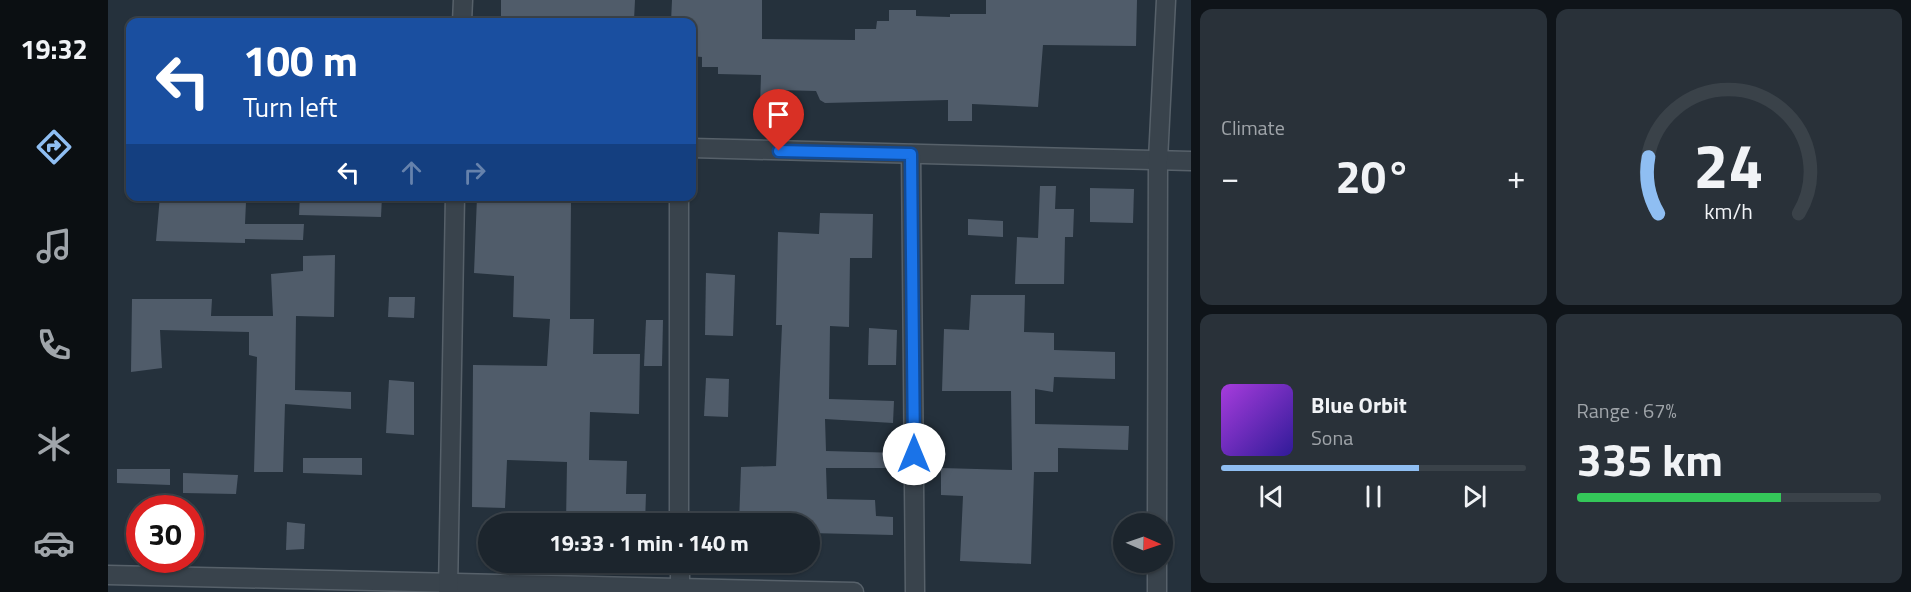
<!DOCTYPE html>
<html lang="en">
<head>
<meta charset="utf-8">
<style>
  :root { --surface:#1c252d; --page:#293139; --text:#f1f3f6; --muted:#a0a5aa; --line:#3a4249; --accent:#8fbef2 }
  body { margin:0; font-family:"Titillium Web",sans-serif; background:var(--page); color:var(--text); height:100vh; display:flex; flex-direction:column; font-size:22px; white-space:nowrap }
  * { box-sizing:border-box; margin:0 }
  p { font-size:20px; color:var(--muted) }
  .icon { flex:none; width:33px; height:33px; fill:none; stroke:currentColor; stroke-width:2; stroke-linecap:round; stroke-linejoin:round }
  .map { position:relative; flex:1; overflow:hidden }
  .sheet { display:flex; flex-direction:column; gap:9px; padding:9px; background:#0f1419; width:720px }
  .sheet>* { flex:none }
  .hud { position:absolute; left:18px; top:18px; width:570px; height:183px; border-radius:12px; box-shadow:0 2px 4px #0004,0 0 0 2px var(--line); background:#1a4fa0; color:#fff; overflow:hidden }
  .needle { width:39px; rotate:92deg }
  .controls { position:absolute; left:1005px; top:513px; display:grid; gap:12px }
  .controls a { display:grid; place-items:center; width:60px; height:60px; border-radius:50%; background:var(--surface); box-shadow:0 2px 4px #0004,0 0 0 2px var(--line); font-size:30px }
  .speed { position:absolute; left:18px; top:495px; display:flex; gap:12px; font-size:30px; font-weight:700; text-align:center }
  .speed>* { display:grid; place-content:center; width:78px; height:78px; border-radius:50%; background:var(--surface); box-shadow:0 2px 4px #0004,0 0 0 2px var(--line); line-height:1 }
  .speed .limit { border:9px solid #d22; background:#fff; color:#111 }
  .pin { position:absolute; display:grid; place-items:center; width:51px; height:51px; color:#fff; margin:-62px -26px; border-radius:50% 50% 50% 0; rotate:-45deg; box-shadow:0 0 6px #0007 }
  .pin .icon { rotate:45deg }
  .me { position:absolute; width:66px; margin:-33px; rotate:0deg; stroke-linejoin:round; filter:drop-shadow(0 0 4px #0008) }
  .turn { display:flex; align-items:center; gap:21px; height:126px; padding:0 18px; font-size:27px }
  .turn .icon { width:78px; height:78px; stroke-width:2.5 }
  .turn b { display:block; font-size:42px; line-height:51px }
  .lanes { display:flex; align-items:center; height:57px; padding:0 18px; background:#0003; justify-content:center; gap:30px; direction:ltr }
  .lanes .off { opacity:.35 }
  .big { font-size:45px; font-weight:700; line-height:1.1 }
  .sheet .widget { flex:1; display:flex; flex-direction:column; justify-content:center; gap:9px; min-width:0; padding:0 21px; border-radius:12px; background:var(--page) }
  .sheet .dial { align-items:center; gap:0 }
  .dial svg { height:156px; overflow:visible; fill:none; stroke:var(--line); stroke-width:7; stroke-linecap:round; text-anchor:middle }
  .dial text { fill:var(--text); stroke:none }
  .song { display:flex; align-items:center; gap:18px }
  .cover { width:72px; height:72px; border-radius:9px; background:linear-gradient(135deg,hsl(280 70% 55%),hsl(250 70% 35%)) }
  .played { height:6px; border-radius:3px; background:linear-gradient(90deg,var(--accent) 65%,var(--line) 65%) }
  .keys { display:flex; justify-content:space-around; direction:ltr }
  .heat { display:flex; justify-content:space-between; align-items:center; font-size:33px; direction:ltr }
  .charge { height:9px; border-radius:4px; background:linear-gradient(90deg,#34c759 67%,var(--line) 0) }
  .sheet .tiles { flex:1; display:grid; gap:9px; grid-template-columns:repeat(2,1fr) }
  .trip { position:absolute; left:370px; top:513px; width:342px; height:60px; border-radius:30px; background:var(--surface); box-shadow:0 2px 4px #0004,0 0 0 2px var(--line); font-weight:700; line-height:60px; text-align:center }
  main { display:flex; flex:1; min-height:0 }
  .menu { display:flex; flex-direction:column; width:108px; justify-content:space-around; align-items:center; background:#0b0f12; color:var(--muted) }
  .menu .icon { width:42px; height:42px }
  .menu .active { color:var(--accent) }
  .menu b { font-size:27px; color:var(--text) }
  .map>svg:first-child { display:block }
  .building { fill:#505c6a }
  .lines { fill:none; stroke-linecap:round; stroke-linejoin:round }
  .minor-casing { stroke:#57616a; stroke-width:21 }
  .minor { stroke:#39434c; stroke-width:18 }
  .route-casing { stroke:#114b97; stroke-width:15 }
  .route { stroke:#1a73e8; stroke-width:10 }
</style>
</head>
<body>
<main>
<nav class="menu">
<b>19:32</b>
<svg class="icon active" aria-label="directions" viewBox="0 0 24 24"><path d="M12 3l9 9-9 9-9-9zM9 14v-3h6M13 9l2 2-2 2"/></svg>
<svg class="icon" aria-label="music" viewBox="0 0 24 24"><path d="M9 18V5l10-2v13"/><circle cx="6" cy="18" r="3"/><circle cx="16" cy="16" r="3"/></svg>
<svg class="icon" aria-label="phone" viewBox="0 0 24 24"><path d="M5 4h4l2 5-3 2q2 4 5 5l2-3 5 2v4C11 20 4 13 5 4z"/></svg>
<svg class="icon" aria-label="climate" viewBox="0 0 24 24"><path d="M12 3v18M4 7l16 10M4 17L20 7"/></svg>
<svg class="icon" aria-label="car" viewBox="0 0 24 24"><path d="M5 17H2v-5l4-1 3-4h7l3 4 3 1v5h-3M9 17h6M6 11h13"/><circle cx="7" cy="17" r="2"/><circle cx="17" cy="17" r="2"/></svg>
</nav>
<div class="map">
<svg width="1083" height="592" viewBox="0 0 1083 592">
  <rect width="100%" height="100%" fill="#25313c"/>
  <g class="building">
    <polygon points="393,0 527,0 526,20 504,22 504,17 467,16 467,22 393,22"/>
    <polygon points="564,0 654,0 654,39 747,40 747,29 768,29 769,21 781,21 781,10 808,10 808,16 842,17 842,14 878,14 878,0 1029,0 1028,46 935,45 930,107 864,104 864,121 840,121 840,100 717,103 712,100 708,91 670,90 670,107 652,106 653,75 610,74 610,67 594,67 594,57 584,56 584,22 563,22"/>
    <polygon points="932,186 948,186 947,209 966,209 965,237 957,237 956,284 907,284 909,237 930,238"/>
    <polygon points="982,188 1026,189 1025,223 982,222"/>
    <polygon points="52,196 99,196 100,202 138,202 137,224 196,224 195,240 137,239 137,243 48,241"/>
    <polygon points="192,196 274,196 273,217 191,215"/>
    <polygon points="369,197 401,200 401,203 463,201 462,319 486,319 485,354 532,354 531,414 482,412 481,460 519,461 518,494 538,494 537,524 458,524 459,462 399,460 397,508 364,507 365,365 439,366 442,319 405,317 406,276 366,273"/>
    <polygon points="712,213 765,214 764,258 742,258 741,327 722,326 721,399 786,401 785,423 717,419 718,451 794,453 795,468 718,468 719,499 767,500 768,516 785,517 785,535 702,533 702,524 631,524 633,467 668,466 674,325 668,325 670,232 711,234"/>
    <polygon points="860,219 895,221 895,237 860,235"/>
    <polygon points="227,255 226,317 188,316 187,390 243,392 243,409 177,404 175,472 146,472 149,357 141,355 141,332 52,330 54,368 23,372 24,299 104,299 103,316 165,316 163,274 195,271 195,256"/>
    <polygon points="598,273 627,275 625,336 597,335"/>
    <polygon points="863,295 917,295 916,332 946,333 946,350 1007,352 1007,379 946,377 945,392 927,389 927,424 1021,426 1020,450 950,448 950,472 926,472 923,564 852,561 855,496 833,495 833,468 904,470 903,391 834,391 836,329 861,330"/>
    <polygon points="281,297 307,297 306,318 280,317"/>
    <polygon points="538,320 555,320 554,366 536,366"/>
    <polygon points="761,328 789,330 788,365 760,365"/>
    <polygon points="598,378 621,379 620,417 596,416"/>
    <polygon points="281,380 306,382 306,435 278,433"/>
    <polygon points="195,458 254,458 254,475 195,473"/>
    <polygon points="9,469 62,469 62,485 9,483"/>
    <polygon points="75,473 130,475 128,494 75,493"/>
    <polygon points="179,522 197,524 196,549 178,550"/>
  </g>
  <g class="lines">
    <defs>
      <g id="minor">
        <polyline points="354,22 355,0"/>
        <polyline points="584,148 1083,161"/>
        <polyline points="803,154 807,592"/>
        <polyline points="571,196 571,524"/>
        <polyline points="1049,524 1050,160 1058,0"/>
        <polyline points="572,562 572,587"/>
        <polyline points="0,575 746,592"/>
        <polyline points="340,591 347,196"/>
        <polyline points="1049,592 1049,562"/>
      </g>
    </defs>
    <use href="#minor" class="minor-casing"/>
    <use href="#minor" class="minor"/>
  </g>
  <g class="lines">
    <defs>
      <polyline id="route" points="671,151 803,154 806,454"/>
    </defs>
    <use href="#route" class="route-casing"/>
    <use href="#route" class="route"/>
  </g>
</svg>
<div class="controls">
<a><svg class="needle" viewBox="-14 -14 28 28"><path d="M0-13l5 13h-10z" fill="#e53935"/><path d="M0 13l5-13h-10z" fill="#a0a5aa"/></svg></a>
</div>
<div class="speed"><div class="limit">30</div></div>
<div class="pin" style="left:671px;top:151px;background:#d93025"><svg class="icon" aria-label="arrive" viewBox="0 0 24 24"><path d="M6 21V4h12l-3 4 3 4H6"/></svg></div>
<svg class="me" style="left:806px;top:454px" viewBox="-20 -20 40 40"><circle r="19" fill="#fff"/><path d="M0-13L10 11 0 6-10 11z" fill="#1a73e8"/></svg>
<div class="trip">19:33 · 1 min · 140 m</div>
<div class="hud">
<div class="turn"><svg class="icon" aria-label="left" viewBox="0 0 24 24"><path d="M17 20v-9H6M10 6l-5 5 5 5"/></svg><div><b>100 m</b>Turn left</div></div>
<div class="lanes"><svg class="icon" aria-label="left" viewBox="0 0 24 24"><path d="M17 20v-9H6M10 6l-5 5 5 5"/></svg><svg class="icon off" aria-label="ahead" viewBox="0 0 24 24"><path d="M12 20V5M6 11l6-6 6 6"/></svg><svg class="icon off" aria-label="right" viewBox="0 0 24 24"><path d="M7 20v-9h11M14 6l5 5-5 5"/></svg></div>
</div>
</div>
<section class="sheet">
<div class="tiles">
<div class="widget"><p>Climate</p>
<div class="heat"><a>−</a><b class="big">20°</b><a>+</a></div>
</div>
<div class="widget dial"><svg viewBox="0 0 100 80">
<path d="M14 69A42 42 0 1 1 86 69"/>
<path d="M14 69A42 42 0 0 1 9 40" stroke="#8fbef2"/>
<text x="50" y="56" font-size="32" font-weight="700">24</text>
<text x="50" y="72" font-size="11">km/h</text>
</svg></div>
<div class="widget">
<div class="song"><i class="cover"></i><div><b>Blue Orbit</b><p>Sona</p></div></div>
<div class="played"></div>
<div class="keys"><svg class="icon" aria-label="previous" viewBox="0 0 24 24"><path d="M18 5L8 12l10 7zM5 5v14"/></svg><svg class="icon" aria-label="pause" viewBox="0 0 24 24"><path d="M8 5v14M16 5v14"/></svg><svg class="icon" aria-label="next" viewBox="0 0 24 24"><path d="M6 5l10 7-10 7zM19 5v14"/></svg></div>
</div>
<div class="widget"><p>Range · 67%</p><b class="big">335 km</b><div class="charge"></div></div>
</div>
</section>
</main>
</body>
</html>
